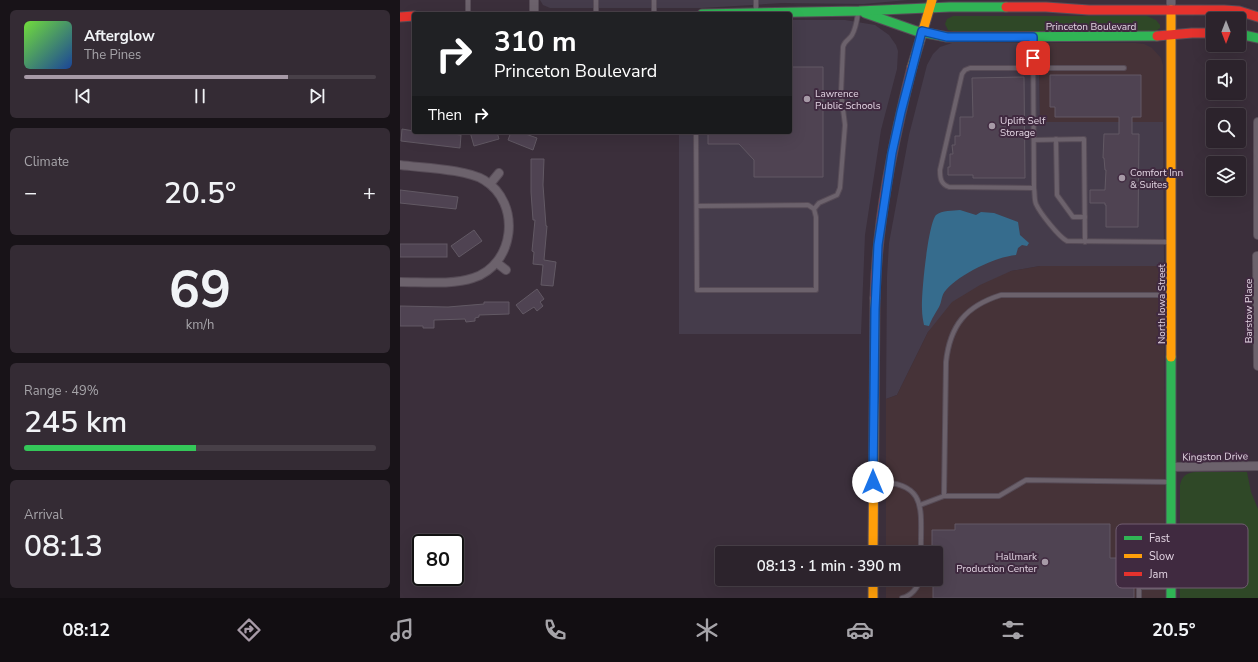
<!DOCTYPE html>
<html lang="en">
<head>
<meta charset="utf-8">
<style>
  :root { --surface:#2c232c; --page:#342b34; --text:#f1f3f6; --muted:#a6a4a9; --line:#484048; --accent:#a79aa7 }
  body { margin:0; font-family:"Nunito Sans",sans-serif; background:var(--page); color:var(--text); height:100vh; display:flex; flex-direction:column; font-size:15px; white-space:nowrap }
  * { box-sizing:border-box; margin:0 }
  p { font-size:13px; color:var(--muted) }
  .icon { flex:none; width:22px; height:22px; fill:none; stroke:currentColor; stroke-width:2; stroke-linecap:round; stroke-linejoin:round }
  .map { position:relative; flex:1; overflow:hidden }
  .drawer { display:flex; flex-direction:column; gap:10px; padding:10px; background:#181318; width:400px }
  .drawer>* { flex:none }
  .hud { position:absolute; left:12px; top:12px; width:380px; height:122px; border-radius:4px; box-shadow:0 4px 16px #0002,0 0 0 1px var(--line); background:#202124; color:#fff; overflow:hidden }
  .needle { width:26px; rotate:180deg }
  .fabs { position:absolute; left:806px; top:12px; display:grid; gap:8px }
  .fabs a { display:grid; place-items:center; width:40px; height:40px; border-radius:4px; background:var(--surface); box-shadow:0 4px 16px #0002,0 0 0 1px var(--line); font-size:20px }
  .speed { position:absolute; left:12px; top:534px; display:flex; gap:8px; font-size:20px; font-weight:700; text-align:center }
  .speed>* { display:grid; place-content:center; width:52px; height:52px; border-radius:50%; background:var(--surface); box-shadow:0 4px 16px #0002,0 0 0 1px var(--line); line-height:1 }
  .speed .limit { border:2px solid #111; border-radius:6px; background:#fff; color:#111 }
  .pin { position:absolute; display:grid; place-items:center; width:34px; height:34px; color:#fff; margin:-17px; border-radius:8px; box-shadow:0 2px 6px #0006 }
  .me { position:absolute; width:44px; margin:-22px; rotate:0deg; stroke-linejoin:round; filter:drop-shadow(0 0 3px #0008) }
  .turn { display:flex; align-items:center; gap:14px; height:84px; padding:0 16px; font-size:18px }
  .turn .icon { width:52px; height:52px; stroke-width:2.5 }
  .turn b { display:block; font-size:28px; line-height:34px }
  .then { display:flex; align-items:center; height:38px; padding:0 16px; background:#0003; gap:8px; font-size:15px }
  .big { font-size:30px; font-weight:600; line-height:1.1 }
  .drawer .tile { flex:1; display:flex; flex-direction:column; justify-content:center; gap:6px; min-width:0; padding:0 14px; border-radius:6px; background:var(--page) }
  .drawer .dial { align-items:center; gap:0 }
  .dial b { font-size:52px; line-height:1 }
  .song { display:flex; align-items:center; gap:12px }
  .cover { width:48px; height:48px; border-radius:6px; background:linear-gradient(135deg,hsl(100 70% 55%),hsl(220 70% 35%)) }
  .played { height:4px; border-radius:2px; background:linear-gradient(90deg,var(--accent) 75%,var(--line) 75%) }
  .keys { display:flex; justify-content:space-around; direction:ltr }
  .heat { display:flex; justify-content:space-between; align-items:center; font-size:22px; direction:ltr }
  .charge { height:6px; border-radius:3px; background:linear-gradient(90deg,#34c759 49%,var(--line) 0) }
  .trip { position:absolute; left:315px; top:546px; width:228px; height:40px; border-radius:4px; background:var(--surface); box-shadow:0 4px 16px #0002,0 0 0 1px var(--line); font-weight:600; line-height:40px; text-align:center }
  .tab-bar { display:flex; height:64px; justify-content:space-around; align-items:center; background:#120e12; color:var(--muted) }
  .tab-bar .icon { width:28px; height:28px }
  .tab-bar .on { color:var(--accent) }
  .tab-bar b { font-size:18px; color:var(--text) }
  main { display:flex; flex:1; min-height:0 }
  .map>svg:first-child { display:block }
  .commercial { fill:#453c4b }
  .industrial { fill:#463338 }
  .green { fill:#2f4827 }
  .water { fill:#366c8d }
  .building { fill:#4f4352; stroke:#625964 }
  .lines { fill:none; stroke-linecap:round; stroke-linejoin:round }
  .lane-casing { stroke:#574c57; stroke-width:6 }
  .street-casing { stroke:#574c57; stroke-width:10 }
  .fast-casing { stroke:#574c57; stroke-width:11 }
  .slow-casing { stroke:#574c57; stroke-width:11 }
  .jam-casing { stroke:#574c57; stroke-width:11 }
  .lane { stroke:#6c626c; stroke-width:4 }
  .street { stroke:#6c626c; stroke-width:8 }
  .fast { stroke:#30b455; stroke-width:9 }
  .slow { stroke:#ff9f0a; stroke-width:9 }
  .jam { stroke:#e5322d; stroke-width:9 }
  .route-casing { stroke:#114b97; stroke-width:10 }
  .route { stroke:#1a73e8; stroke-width:7 }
  .poi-dot { fill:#a79aa7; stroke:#402a40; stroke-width:1.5 }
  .labels { text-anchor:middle; stroke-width:4; stroke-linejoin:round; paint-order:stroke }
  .street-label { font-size:10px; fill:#e1d3e1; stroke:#402a40 }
  .poi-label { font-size:10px; fill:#e1d3e1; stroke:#402a40; text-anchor:start }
  .key { fill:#402a40; stroke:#705d70; stroke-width:1 }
  .key-label { font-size:11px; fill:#e1d3e1 }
</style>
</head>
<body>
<main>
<section class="drawer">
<div class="tile">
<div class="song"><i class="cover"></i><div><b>Afterglow</b><p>The Pines</p></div></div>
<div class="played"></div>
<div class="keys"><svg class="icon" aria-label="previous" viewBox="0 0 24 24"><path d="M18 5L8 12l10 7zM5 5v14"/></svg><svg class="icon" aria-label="pause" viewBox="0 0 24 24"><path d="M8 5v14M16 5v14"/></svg><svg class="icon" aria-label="next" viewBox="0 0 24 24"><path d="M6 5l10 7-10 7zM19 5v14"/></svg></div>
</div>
<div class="tile"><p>Climate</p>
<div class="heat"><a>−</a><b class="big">20.5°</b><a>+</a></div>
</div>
<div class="tile dial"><b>69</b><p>km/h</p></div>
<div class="tile"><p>Range · 49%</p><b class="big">245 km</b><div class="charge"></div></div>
<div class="tile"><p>Arrival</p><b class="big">08:13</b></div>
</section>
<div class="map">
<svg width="858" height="598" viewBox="0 0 858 598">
  <rect width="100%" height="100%" fill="#3b2f3b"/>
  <g class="commercial">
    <polygon points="140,0 508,0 463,4 382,3 302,8 150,8 143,5"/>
    <polygon points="390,20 445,20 475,25 489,35 496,45 498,51 497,69 481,130 465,235 461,334 279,334 279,132 390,132"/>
    <polygon points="552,43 639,43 640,122 763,122 764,266 640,266 611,271 528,332 497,395 486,399 487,277 489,243 509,135 527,65 533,54 540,47"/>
  </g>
  <g class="industrial">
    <polygon points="639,43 736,43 744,44 752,48 761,58 763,65 763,122 640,122"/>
    <polygon points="640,266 764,266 765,598 486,598 486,579 536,579 536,553 486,553 486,399 497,395 528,332 552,302 580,285 611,271"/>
  </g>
  <g class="green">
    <polygon points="553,16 747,16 756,20 760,25 760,28 756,31 553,31 548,30 545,24 547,19"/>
    <path d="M795,472H847L851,492L858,509V598H780V485C782,476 786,473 795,472Z"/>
  </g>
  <path class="water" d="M560,210L576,215L581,212L594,213L618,222L620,235L629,243L627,246L622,245L618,248L616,255C595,257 560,274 546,290C541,295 542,302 539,307C535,314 532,318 529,326L524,325C523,320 522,315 522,309C521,295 528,224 536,215C542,210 553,211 560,210Z"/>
  <g class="building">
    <polygon points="390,67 423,67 423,177 354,177 354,160 339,144 308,144 308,132 390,132"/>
    <polygon points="650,75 741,75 741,117 732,117 732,134 739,134 738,227 706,227 706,205 705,205 705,203 690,203 690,190 705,190 706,170 705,170 704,158 703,158 704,134 719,134 719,117 655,117 655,107 650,107"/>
    <polygon points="624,77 625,178 573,178 573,175 548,175 548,167 550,167 550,154 553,154 552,145 555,145 555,136 560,136 560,117 573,117 572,78"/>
    <polygon points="2,129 14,131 14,132 36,132 61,135 60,148 1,141"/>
    <polygon points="70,132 97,132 99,139 74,146"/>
    <polygon points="111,132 120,132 137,138 133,150 108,140"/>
    <polygon points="131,159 144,159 143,185 146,226 147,226 144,260 156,262 153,286 141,285 143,265 133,264 134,252 132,251 135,220 133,220 131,192"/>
    <polygon points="0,190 58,197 56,209 0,203"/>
    <polygon points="74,230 82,241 59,257 51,246"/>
    <rect x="0" y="244" width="47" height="13"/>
    <polygon points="137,289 144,299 140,302 143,306 137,311 134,307 123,314 116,305"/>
    <polygon points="84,302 109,302 109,314 79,315 79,317 75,318 75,321 66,322 65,319 34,320 34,328 23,328 23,326 0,326 0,306 48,307 84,304"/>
    <polygon points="555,524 710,524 710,558 734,558 734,598 533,598 533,579 536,579 536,553 532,553 532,530 555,530"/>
  </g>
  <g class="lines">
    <defs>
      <g id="lane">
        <polyline points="68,0 68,14"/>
        <polyline points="254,0 254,14"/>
        <polyline points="356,12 356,0"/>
        <polyline points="196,14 196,0"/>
        <path d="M633,38L634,188C635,193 634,199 636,204C640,213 659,237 667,241L769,242"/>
        <polyline points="296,132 297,290 416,290 416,217 414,209 408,205 297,206"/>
        <polyline points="656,139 657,195 673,217 685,217"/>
        <polyline points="634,140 684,139 685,242"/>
        <path d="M634,188L549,187C541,184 540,179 540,170L562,74L565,70L570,68H724"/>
        <path d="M414,209L419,203L437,195L440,188L445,125L441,93L443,47C444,41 449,40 452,35C456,28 457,20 458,13"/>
        <path d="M477,482C530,482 520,513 521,553"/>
        <path d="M544,496L546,362C550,325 566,306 601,295H770"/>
        <polyline points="520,505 544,496 599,496 626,480 770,482"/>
        <path d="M502,598C511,596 518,588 520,579"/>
        <polyline points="739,598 739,587 770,587"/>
      </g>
      <g id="street">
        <polyline points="134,0 134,14"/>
        <polyline points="771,0 771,10"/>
        <path d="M0,165C22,168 66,169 84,180C122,203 115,265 73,278C53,285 22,282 0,282"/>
        <polyline points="90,184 99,173"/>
        <polyline points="858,235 858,122"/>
        <polyline points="857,256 858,366"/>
        <polyline points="97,263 106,270"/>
        <polyline points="772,467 858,466"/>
      </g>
      <g id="fast">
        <polyline points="465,13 516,31 547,37 757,36"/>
        <polyline points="302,14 459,11 550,7 606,7"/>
        <polyline points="839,34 858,38"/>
        <polyline points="771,357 771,598"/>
      </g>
      <g id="slow">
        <polyline points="771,10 771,357"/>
        <polyline points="512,67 532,0"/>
        <polyline points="473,553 475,298"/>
        <polyline points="473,579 473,598"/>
      </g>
      <g id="jam">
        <polyline points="606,7 646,7 689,10 824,10 839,11 858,17"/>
        <polyline points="0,17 14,16"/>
        <polyline points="757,36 792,33 813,33"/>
        <path d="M475,298C477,220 493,143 512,67"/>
      </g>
    </defs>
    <use href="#lane" class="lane-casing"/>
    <use href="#street" class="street-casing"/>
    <use href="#fast" class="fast-casing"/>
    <use href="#slow" class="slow-casing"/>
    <use href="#jam" class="jam-casing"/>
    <use href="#lane" class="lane"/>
    <use href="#street" class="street"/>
    <use href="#fast" class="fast"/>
    <use href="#slow" class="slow"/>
    <use href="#jam" class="jam"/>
  </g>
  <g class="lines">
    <defs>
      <polyline id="route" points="473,482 475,309 478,245 492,153 501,112 522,31 547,37 633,37 633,58"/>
    </defs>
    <use href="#route" class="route-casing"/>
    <use href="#route" class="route"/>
  </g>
  <g class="poi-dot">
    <circle cx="407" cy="99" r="4"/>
    <circle cx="592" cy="126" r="4"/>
    <circle cx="722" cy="178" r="4"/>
    <circle cx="645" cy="562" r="4"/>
  </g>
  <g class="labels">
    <g class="street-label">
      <text x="691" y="30">Princeton Boulevard</text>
      <text transform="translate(761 304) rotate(-90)" y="4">North Iowa Street</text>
      <text transform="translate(848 311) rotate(-90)" y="4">Barstow Place</text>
      <text transform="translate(815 456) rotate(-1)" y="4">Kingston Drive</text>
    </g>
    <g class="poi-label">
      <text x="415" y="97">Lawrence<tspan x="415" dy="12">Public Schools</tspan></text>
      <text x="600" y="124">Uplift Self<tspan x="600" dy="12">Storage</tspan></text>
      <text x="730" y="176">Comfort Inn<tspan x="730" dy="12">&amp; Suites</tspan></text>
      <text x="637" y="560" text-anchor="end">Hallmark<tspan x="637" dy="12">Production Center</tspan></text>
    </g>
  </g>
  <rect x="716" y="524" width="132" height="64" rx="6" class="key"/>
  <rect x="724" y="536" width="18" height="4" fill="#30b455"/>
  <rect x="724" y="554" width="18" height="4" fill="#ff9f0a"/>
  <rect x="724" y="572" width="18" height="4" fill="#e5322d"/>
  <g class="key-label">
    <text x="749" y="542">Fast</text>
    <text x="749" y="560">Slow</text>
    <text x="749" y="578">Jam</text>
  </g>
</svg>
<div class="fabs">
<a><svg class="needle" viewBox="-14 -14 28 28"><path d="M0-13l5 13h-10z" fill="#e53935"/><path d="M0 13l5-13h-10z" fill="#a6a4a9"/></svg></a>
<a><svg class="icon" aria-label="sound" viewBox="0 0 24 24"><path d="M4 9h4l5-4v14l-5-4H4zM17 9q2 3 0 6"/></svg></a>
<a><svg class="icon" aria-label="search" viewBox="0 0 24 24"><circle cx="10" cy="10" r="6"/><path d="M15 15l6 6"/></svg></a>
<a><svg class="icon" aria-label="layers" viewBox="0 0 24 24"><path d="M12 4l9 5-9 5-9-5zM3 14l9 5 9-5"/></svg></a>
</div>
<div class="speed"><div class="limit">80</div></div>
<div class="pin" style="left:633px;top:58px;background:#d93025"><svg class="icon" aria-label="arrive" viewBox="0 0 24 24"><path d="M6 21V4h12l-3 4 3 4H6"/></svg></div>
<svg class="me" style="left:473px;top:482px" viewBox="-20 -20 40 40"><circle r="19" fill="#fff"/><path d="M0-13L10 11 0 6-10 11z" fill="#1a73e8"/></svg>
<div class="trip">08:13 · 1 min · 390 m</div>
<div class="hud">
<div class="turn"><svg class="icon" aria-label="right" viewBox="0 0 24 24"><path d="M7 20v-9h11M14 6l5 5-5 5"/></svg><div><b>310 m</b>Princeton Boulevard</div></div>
<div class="then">Then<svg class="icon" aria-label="right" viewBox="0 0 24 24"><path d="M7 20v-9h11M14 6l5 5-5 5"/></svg></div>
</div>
</div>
</main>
<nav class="tab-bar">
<b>08:12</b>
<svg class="icon on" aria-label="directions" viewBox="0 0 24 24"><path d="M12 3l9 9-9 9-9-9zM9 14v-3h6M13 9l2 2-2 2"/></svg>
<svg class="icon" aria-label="music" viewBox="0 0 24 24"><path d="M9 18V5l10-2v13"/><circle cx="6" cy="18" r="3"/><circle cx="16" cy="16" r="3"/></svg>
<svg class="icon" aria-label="phone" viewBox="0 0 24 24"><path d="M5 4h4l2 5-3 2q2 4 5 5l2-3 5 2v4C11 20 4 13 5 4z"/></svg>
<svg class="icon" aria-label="climate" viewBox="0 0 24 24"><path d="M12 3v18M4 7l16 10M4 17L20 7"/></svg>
<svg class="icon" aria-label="car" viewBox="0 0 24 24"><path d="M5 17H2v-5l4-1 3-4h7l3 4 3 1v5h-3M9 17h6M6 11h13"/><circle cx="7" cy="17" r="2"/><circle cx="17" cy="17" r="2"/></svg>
<svg class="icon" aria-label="filters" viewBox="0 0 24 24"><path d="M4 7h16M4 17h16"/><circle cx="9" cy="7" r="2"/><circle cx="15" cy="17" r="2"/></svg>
<b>20.5°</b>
</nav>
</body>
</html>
